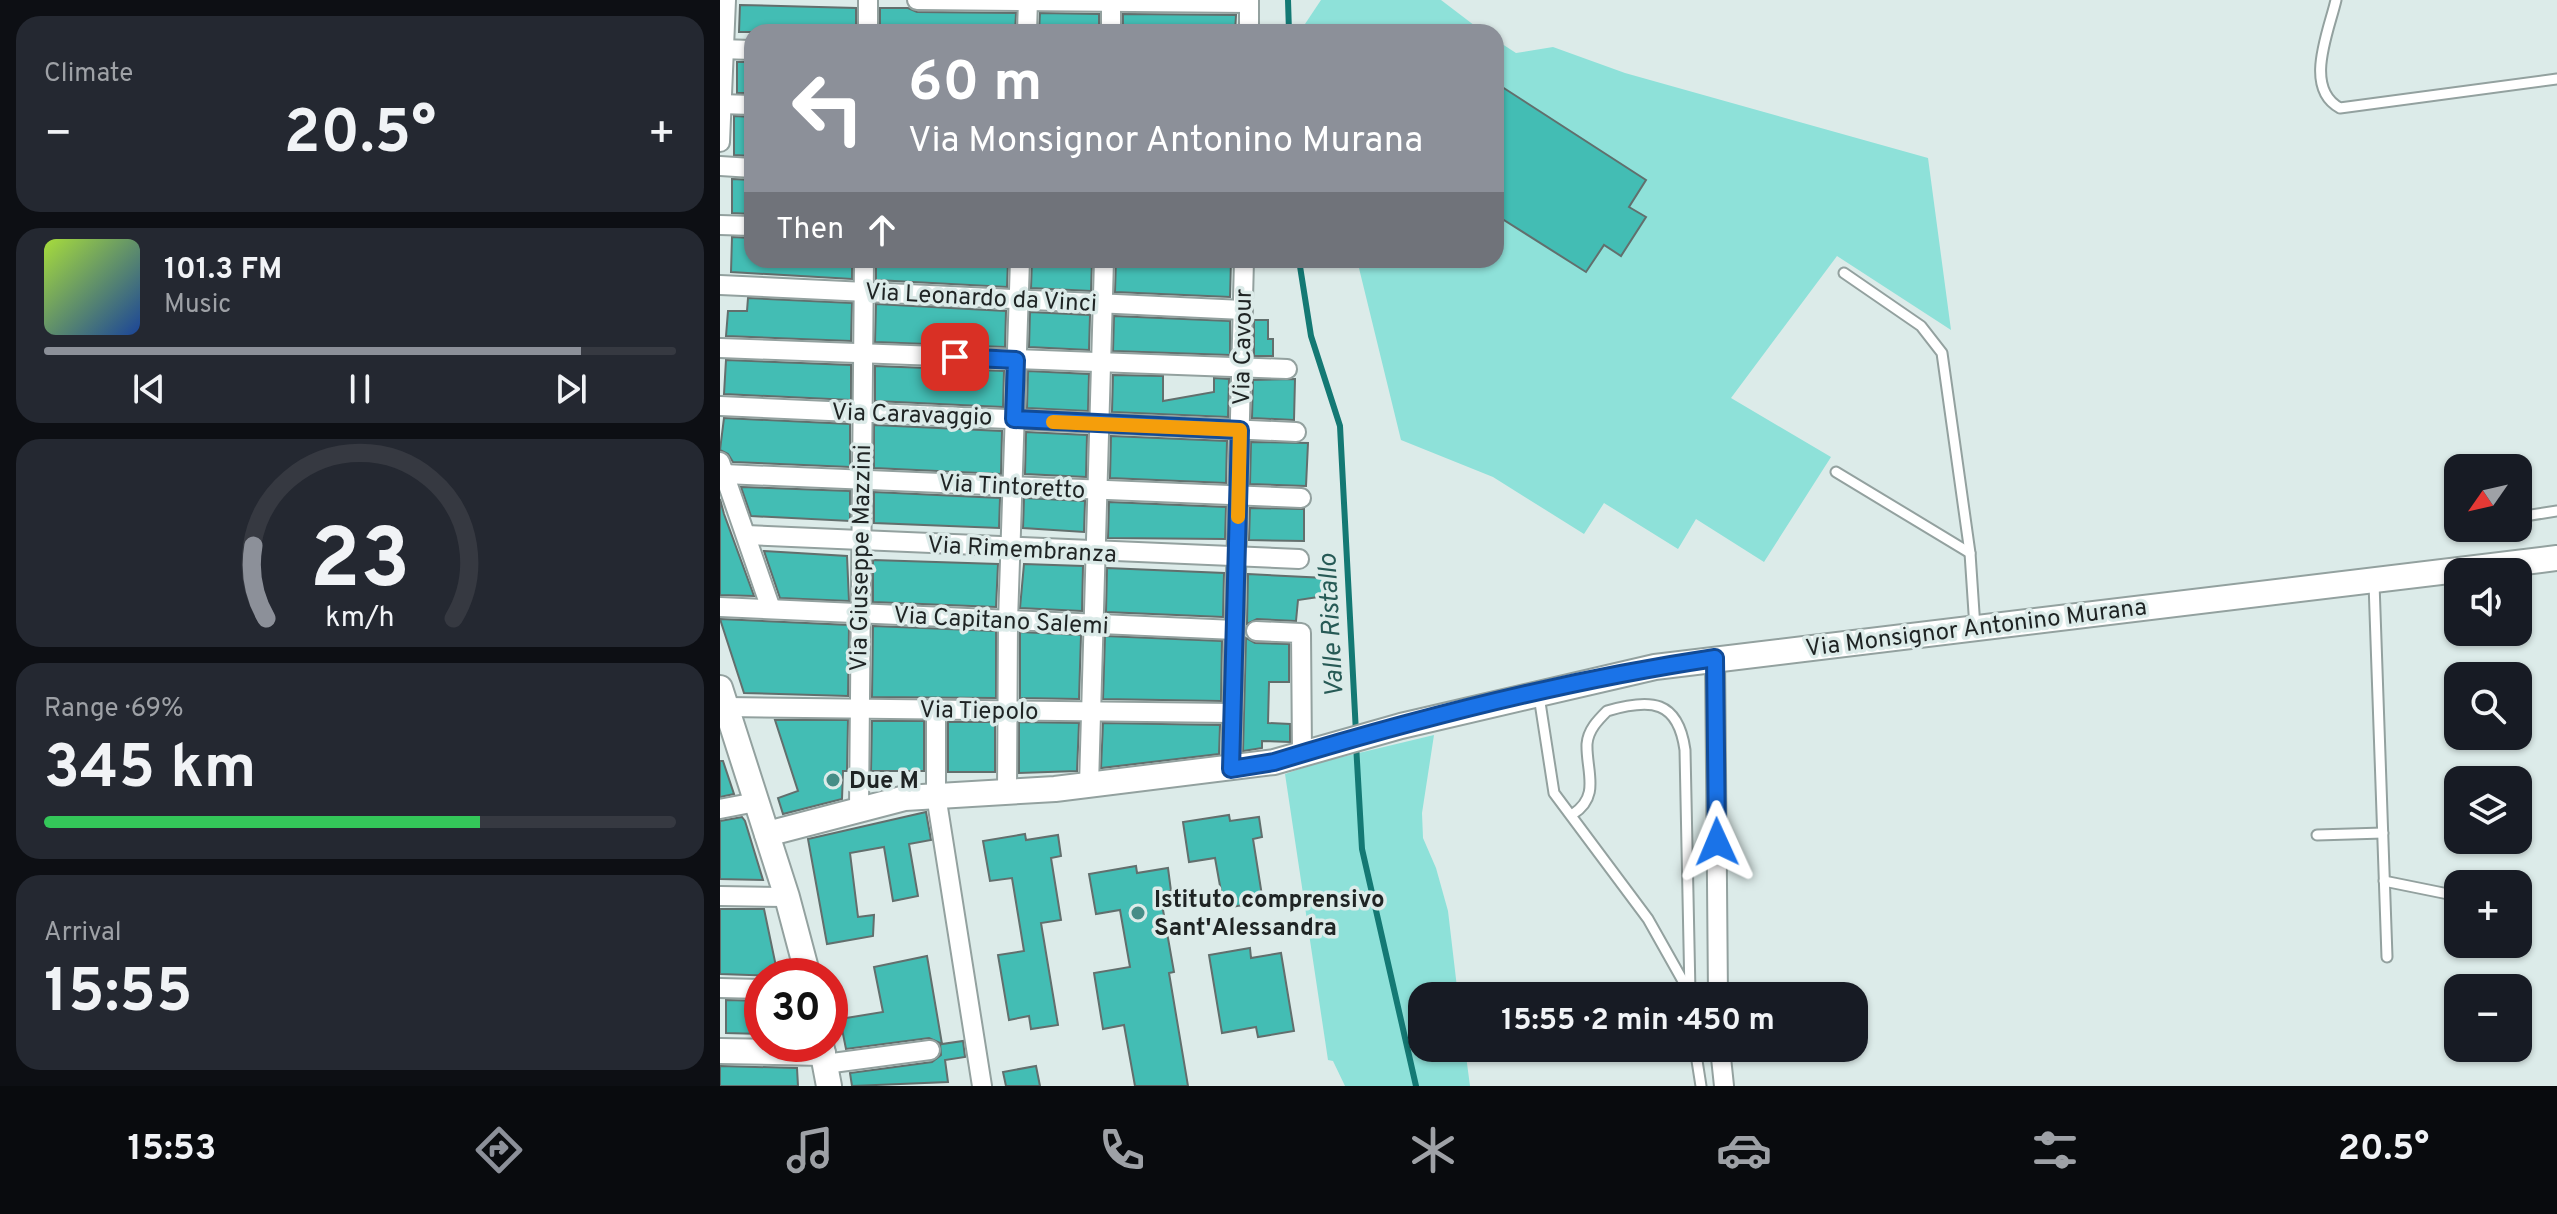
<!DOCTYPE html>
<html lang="en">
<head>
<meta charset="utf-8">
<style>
  :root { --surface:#171b24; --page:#242831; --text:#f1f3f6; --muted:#9ea1a6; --line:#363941; --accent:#8c9099 }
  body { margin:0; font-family:Overpass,sans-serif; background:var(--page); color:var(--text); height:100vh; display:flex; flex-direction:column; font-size:30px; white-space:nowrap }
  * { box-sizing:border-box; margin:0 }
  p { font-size:26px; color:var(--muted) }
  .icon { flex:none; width:44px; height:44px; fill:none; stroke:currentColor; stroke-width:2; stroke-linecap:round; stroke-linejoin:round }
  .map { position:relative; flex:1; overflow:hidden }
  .panel { display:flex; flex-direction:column; gap:16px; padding:16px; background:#0d0f14; width:720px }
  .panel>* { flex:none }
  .top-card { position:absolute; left:24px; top:24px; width:760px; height:244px; border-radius:24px; box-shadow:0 2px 6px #0004; background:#8c9099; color:#fff; overflow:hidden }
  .needle { width:52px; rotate:236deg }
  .fabs { position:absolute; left:1724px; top:454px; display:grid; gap:16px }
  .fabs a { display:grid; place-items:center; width:88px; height:88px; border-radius:16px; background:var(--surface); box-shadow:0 2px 6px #0004; font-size:40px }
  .speed { position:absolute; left:24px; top:958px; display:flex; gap:16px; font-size:40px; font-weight:700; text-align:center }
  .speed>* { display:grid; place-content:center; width:104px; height:104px; border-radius:50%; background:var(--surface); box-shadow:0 2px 6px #0004; line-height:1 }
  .speed .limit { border:12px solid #d22; background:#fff; color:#111 }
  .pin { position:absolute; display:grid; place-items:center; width:68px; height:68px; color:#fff; margin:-34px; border-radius:16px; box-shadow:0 4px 12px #0006 }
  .me { position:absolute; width:88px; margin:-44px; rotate:359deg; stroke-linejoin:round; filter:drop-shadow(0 0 6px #0008) }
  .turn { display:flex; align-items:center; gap:28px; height:168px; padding:0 32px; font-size:36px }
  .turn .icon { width:104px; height:104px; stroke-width:2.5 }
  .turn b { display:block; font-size:56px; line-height:68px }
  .then { display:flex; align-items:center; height:76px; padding:0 32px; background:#0003; gap:16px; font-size:30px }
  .big { font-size:60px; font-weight:700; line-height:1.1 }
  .panel .card { flex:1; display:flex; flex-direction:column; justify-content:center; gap:12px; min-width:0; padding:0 28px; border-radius:24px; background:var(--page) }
  .panel .dial { align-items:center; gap:0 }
  .dial svg { height:208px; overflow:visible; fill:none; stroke:var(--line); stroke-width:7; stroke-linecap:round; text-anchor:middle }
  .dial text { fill:var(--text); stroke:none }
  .song { display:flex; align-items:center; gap:24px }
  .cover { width:96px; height:96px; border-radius:12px; background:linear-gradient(135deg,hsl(80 70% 55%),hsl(220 70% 35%)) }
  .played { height:8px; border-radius:4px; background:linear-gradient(90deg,var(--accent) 85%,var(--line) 85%) }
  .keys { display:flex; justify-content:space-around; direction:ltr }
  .heat { display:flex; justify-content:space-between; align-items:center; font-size:44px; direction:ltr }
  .charge { height:12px; border-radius:6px; background:linear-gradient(90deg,#34c759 69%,var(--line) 0) }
  .trip { position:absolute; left:688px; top:982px; width:460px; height:80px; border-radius:24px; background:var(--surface); box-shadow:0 2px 6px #0004; font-weight:700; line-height:80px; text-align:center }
  .tab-bar { display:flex; height:128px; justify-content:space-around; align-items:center; background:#090b0e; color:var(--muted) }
  .tab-bar .icon { width:56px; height:56px }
  .tab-bar .current { color:var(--accent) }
  .tab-bar b { font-size:36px; color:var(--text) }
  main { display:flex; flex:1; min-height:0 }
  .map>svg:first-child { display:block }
  .green { fill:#8ee1d9 }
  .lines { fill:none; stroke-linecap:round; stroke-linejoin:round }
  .stream { stroke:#147974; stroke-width:6 }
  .building { fill:#43bdb4; stroke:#626f6d; stroke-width:2 }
  .service-casing { stroke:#93a19f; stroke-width:13 }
  .minor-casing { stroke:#93a19f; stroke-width:22 }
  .tertiary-casing { stroke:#93a19f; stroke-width:28 }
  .service { stroke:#fff; stroke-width:9 }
  .minor { stroke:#fff; stroke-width:18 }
  .tertiary { stroke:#fff; stroke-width:24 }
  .route-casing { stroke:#114b97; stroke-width:20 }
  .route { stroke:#1a73e8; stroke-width:14 }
  .slow { stroke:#f59e0b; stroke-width:14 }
  .poi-dot { fill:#468d87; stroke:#dcebe9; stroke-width:3 }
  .labels { text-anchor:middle; stroke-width:7; stroke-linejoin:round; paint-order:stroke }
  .street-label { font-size:24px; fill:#1f2424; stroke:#dcebe9 }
  .poi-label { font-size:24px; font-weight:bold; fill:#1f2424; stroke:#dcebe9; text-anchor:start }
  .water-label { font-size:26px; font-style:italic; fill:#275a56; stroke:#dcebe9 }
</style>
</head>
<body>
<main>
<section class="panel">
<div class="card"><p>Climate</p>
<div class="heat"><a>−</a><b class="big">20.5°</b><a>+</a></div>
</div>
<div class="card">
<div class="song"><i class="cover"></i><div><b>101.3 FM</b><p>Music</p></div></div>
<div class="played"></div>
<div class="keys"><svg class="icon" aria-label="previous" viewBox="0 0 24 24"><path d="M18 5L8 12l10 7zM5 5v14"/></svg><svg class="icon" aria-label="pause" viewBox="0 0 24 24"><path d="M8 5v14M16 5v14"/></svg><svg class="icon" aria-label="next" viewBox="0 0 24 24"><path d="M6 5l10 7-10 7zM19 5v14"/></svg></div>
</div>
<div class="card dial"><svg viewBox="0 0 100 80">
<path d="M14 69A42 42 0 1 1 86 69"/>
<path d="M14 69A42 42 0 0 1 9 41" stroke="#8c9099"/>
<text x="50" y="56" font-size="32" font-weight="700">23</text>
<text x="50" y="72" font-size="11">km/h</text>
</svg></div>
<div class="card"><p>Range · 69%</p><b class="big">345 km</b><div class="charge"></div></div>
<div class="card"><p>Arrival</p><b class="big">15:55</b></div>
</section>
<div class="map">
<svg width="1837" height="1086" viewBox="0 0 1837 1086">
  <rect width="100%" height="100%" fill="#dcebe9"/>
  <g class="green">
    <polygon points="601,0 721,0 763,32 586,32 585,24"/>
    <polygon points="776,40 796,53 833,47 905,73 1208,158 1231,330 1117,256 1011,398 1111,457 1044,562 976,519 958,549 884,503 864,534 773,477 681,440 637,260 776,260"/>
    <polygon points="714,735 702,813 703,838 716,868 728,911 738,996 702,996 702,1048 745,1048 750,1086 625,1086 613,1061 608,1060 565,774 597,763"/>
  </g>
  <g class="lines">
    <g class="stream">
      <polyline points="568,0 569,32"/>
      <polyline points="579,260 591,336 620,426 636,733"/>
      <polyline points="636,744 642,849 696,1086"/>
    </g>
  </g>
  <g class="building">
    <polygon points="20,5 136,8 136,32 19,32"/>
    <polygon points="160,8 188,8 197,12 296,13 295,32 160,32"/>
    <polygon points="320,13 379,14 379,32 319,32"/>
    <polygon points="403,14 516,15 515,32 403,32"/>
    <rect x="17" y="62" width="15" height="31"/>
    <polygon points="776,83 926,180 909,207 926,217 901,256 884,245 866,272 776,215"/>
    <polygon points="14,116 32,117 32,156 14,155"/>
    <polygon points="12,179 32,180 32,214 12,213"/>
    <polygon points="12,237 32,238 32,260 132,260 132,279 11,272"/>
    <polygon points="156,260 288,260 287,287 156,280"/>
    <polygon points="312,260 372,260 371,291 311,288"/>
    <polygon points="396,260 511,260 510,297 395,292"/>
    <polygon points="28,298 132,303 131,341 6,336 8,311 27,311"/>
    <polygon points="156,304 286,311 285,347 155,342"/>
    <polygon points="310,312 370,315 369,350 309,347"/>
    <polygon points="394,316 510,321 510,355 393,351"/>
    <polygon points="534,320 548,320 548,339 553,339 553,356 534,356"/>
    <polygon points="6,360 131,365 131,400 4,394"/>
    <polygon points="155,366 284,371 283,407 155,401"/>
    <polygon points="308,371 369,374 368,411 307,408"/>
    <polygon points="393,375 443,376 443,401 494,392 494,378 509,379 508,417 392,412"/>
    <polygon points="575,379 574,420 532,418 533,380"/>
    <polygon points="4,418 130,424 130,467 13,462 8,454 0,450"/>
    <polygon points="154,425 282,431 281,474 154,468"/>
    <polygon points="306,432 367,435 366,477 305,474"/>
    <polygon points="391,436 507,441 506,483 390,478"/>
    <polygon points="531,442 588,443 586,486 530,484"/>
    <polygon points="21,487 130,491 130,521 31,516"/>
    <polygon points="154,492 280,498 279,528 154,523"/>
    <polygon points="304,498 365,501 364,532 303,528"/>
    <polygon points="0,499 4,514 34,596 0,595"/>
    <polygon points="389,502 506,507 505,539 388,538"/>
    <polygon points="530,508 584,509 584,541 529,540"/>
    <polygon points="44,551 127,556 129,601 60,598"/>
    <polygon points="153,560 278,564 276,607 153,602"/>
    <polygon points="304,564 363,566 362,611 300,608"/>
    <polygon points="387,568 504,573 503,617 386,612"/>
    <polygon points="528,574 606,578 605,590 598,597 578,600 576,621 537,619 527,624"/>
    <polygon points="0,619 129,625 128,696 24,693"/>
    <polygon points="153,626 276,631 276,698 152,697"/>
    <polygon points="300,632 361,635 359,699 300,698"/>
    <polygon points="385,636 502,641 501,701 383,699"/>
    <polygon points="526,638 535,643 569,644 569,682 549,682 548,723 570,724 570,742 542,741 542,748 523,751"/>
    <polygon points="55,720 128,720 127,771 123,771 122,799 63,814 58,798 78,791"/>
    <polygon points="152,721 204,721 204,771 151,771"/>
    <rect x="228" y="722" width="47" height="50"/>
    <polygon points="299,722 359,723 357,771 299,773"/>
    <polygon points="383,723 500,725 499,754 381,768"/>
    <polygon points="0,761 3,761 14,794 0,797"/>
    <polygon points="206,812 211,840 189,844 198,896 173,901 164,847 130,853 138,917 154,915 153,936 107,944 88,839"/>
    <polygon points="509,815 510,821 539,817 542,837 533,839 543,902 504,908 495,858 469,862 463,822"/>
    <polygon points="22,817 25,821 43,880 0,879 0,821"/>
    <polygon points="305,834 306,840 338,835 341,856 331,858 341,920 321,923 338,1025 311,1029 309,1016 289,1020 278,955 304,951 292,878 270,881 263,841"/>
    <polygon points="416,866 417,873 448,868 451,891 440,893 454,972 449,973 468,1086 415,1086 404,1025 383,1029 374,973 410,967 400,910 376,914 369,874"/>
    <polygon points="0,909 44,909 58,976 0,974"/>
    <polygon points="530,948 531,958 561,953 574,1031 538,1037 536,1027 502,1033 489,955"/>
    <polygon points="207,956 222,1044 243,1041 245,1057 225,1060 228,1082 132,1086 130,1073 212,1062 221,1055 220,1043 209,1038 126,1049 120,1019 163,1012 154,967"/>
    <polygon points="6,1000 42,1001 42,1034 6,1033"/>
    <polygon points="0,1066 77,1068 78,1086 0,1086"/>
    <polygon points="316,1066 320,1086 286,1086 283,1072"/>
  </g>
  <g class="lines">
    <defs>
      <g id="service">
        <path d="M1616,0C1609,31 1583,88 1620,108L1837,79"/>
        <polyline points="1124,273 1201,326 1222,353 1250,553 1255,628"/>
        <polyline points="1116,472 1250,553"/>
        <polyline points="1798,517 1837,511"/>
        <polyline points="1654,583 1667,957"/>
        <polyline points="819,696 834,793 928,919 968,990"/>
        <path d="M853,814C881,796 866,771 867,744C868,730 878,720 887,711C931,698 958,700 965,750L970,993"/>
        <polyline points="1597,835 1663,833"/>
        <polyline points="1664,881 1738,896"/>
        <polyline points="975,1048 981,1086"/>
      </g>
      <g id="minor">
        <polyline points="197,0 529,3"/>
        <polyline points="148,32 148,0"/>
        <polyline points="307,32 308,0"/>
        <polyline points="391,32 391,0"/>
        <polyline points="529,32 529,0"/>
        <polyline points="0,49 32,50"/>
        <polyline points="0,104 32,105"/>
        <polyline points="0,142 6,0"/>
        <polyline points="0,166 32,168"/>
        <polyline points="0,225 32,226"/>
        <polyline points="0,285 523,310"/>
        <polyline points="0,348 567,369"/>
        <polyline points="0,406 576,432"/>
        <polyline points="0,462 51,609"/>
        <polyline points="4,474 581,498"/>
        <polyline points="26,535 579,559"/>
        <polyline points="0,607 515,630"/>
        <polyline points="536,631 581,633 582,754"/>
        <polyline points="995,658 998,996"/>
        <polyline points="6,707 512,713"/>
        <polyline points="216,710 216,795 262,1086"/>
        <polyline points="511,769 524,260"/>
        <polyline points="369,785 384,260"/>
        <polyline points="287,791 288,621 300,260"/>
        <polyline points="139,808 144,260"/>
        <polyline points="0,809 36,802"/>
        <polyline points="0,896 67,897"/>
        <polyline points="0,988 42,989"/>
        <polyline points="1000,1048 1004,1086"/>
        <polyline points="105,1064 210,1050"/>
      </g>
      <g id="tertiary">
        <polyline points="0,688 67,897 88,976"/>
        <polyline points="47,834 185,798 335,789 554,762 681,726 935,667 1837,558"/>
        <polyline points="101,1044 109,1086"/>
        <polyline points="0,1051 103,1053"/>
      </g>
    </defs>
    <use href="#service" class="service-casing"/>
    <use href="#minor" class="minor-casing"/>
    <use href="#tertiary" class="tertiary-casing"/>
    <use href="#service" class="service"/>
    <use href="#minor" class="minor"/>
    <use href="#tertiary" class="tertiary"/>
  </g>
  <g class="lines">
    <defs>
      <path id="route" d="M235,357L296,360L294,419L520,430L511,769L554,762C698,718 846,680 995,658L997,842"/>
    </defs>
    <use href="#route" class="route-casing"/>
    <use href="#route" class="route"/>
    <polyline class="slow" points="333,422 520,430 518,517"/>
  </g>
  <g class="poi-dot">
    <circle cx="113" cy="780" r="8"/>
    <circle cx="418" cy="913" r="8"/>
  </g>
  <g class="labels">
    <g class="street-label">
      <text transform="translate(261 297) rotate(3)" y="8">Via Leonardo da Vinci</text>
      <text transform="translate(522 347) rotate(-89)" y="8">Via Cavour</text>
      <text transform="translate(192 414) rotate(2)" y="8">Via Caravaggio</text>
      <text transform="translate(292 486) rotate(3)" y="8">Via Tintoretto</text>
      <text transform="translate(302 549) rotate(3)" y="8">Via Rimembranza</text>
      <text transform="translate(140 558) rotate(-89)" y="8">Via Giuseppe Mazzini</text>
      <text transform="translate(281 620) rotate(3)" y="8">Via Capitano Salemi</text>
      <text transform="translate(1256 627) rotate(-7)" y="8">Via Monsignor Antonino Murana</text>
      <text transform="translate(259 710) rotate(1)" y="8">Via Tiepolo</text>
    </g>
    <g class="poi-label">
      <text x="129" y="788">Due M</text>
      <text x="434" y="907">Istituto comprensivo<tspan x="434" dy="28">Sant'Alessandra</tspan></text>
    </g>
    <g class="water-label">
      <text transform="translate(610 626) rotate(-93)" y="9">Valle Ristallo</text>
    </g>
  </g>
</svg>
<div class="fabs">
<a><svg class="needle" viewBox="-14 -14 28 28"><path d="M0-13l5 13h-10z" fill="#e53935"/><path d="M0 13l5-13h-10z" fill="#9ea1a6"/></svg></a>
<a><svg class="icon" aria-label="sound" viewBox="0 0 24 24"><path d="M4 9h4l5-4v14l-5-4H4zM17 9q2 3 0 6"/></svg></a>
<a><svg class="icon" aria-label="search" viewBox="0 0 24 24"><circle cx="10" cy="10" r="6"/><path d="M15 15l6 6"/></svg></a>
<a><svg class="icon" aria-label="layers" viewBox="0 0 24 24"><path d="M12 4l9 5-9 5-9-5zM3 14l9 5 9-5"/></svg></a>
<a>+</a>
<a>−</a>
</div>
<div class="speed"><div class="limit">30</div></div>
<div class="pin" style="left:235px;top:357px;background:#d93025"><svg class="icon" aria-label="arrive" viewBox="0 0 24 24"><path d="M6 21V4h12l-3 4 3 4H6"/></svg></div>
<svg class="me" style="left:997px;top:842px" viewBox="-20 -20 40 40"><path d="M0-17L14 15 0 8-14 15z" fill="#1a73e8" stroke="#fff" stroke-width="4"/></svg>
<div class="trip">15:55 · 2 min · 450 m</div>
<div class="top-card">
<div class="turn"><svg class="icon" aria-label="left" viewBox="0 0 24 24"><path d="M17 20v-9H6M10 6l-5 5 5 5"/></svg><div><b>60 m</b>Via Monsignor Antonino Murana</div></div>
<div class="then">Then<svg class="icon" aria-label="ahead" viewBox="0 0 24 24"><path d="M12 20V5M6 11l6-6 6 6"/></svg></div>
</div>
</div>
</main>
<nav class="tab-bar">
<b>15:53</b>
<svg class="icon current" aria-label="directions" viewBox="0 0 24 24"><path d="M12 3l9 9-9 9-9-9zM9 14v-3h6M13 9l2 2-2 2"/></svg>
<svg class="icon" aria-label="music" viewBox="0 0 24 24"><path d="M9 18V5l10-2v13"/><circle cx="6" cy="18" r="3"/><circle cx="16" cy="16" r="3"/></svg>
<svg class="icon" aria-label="phone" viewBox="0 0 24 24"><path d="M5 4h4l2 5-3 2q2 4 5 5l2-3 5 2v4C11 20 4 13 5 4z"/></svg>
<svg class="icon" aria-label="climate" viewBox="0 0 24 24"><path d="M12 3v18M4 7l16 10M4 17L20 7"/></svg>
<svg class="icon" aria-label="car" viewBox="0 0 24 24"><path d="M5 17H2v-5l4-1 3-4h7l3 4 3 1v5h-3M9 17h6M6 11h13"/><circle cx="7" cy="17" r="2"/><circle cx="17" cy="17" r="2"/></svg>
<svg class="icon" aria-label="filters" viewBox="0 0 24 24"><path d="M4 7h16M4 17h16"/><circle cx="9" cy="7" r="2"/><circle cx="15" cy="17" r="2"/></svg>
<b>20.5°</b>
</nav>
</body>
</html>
